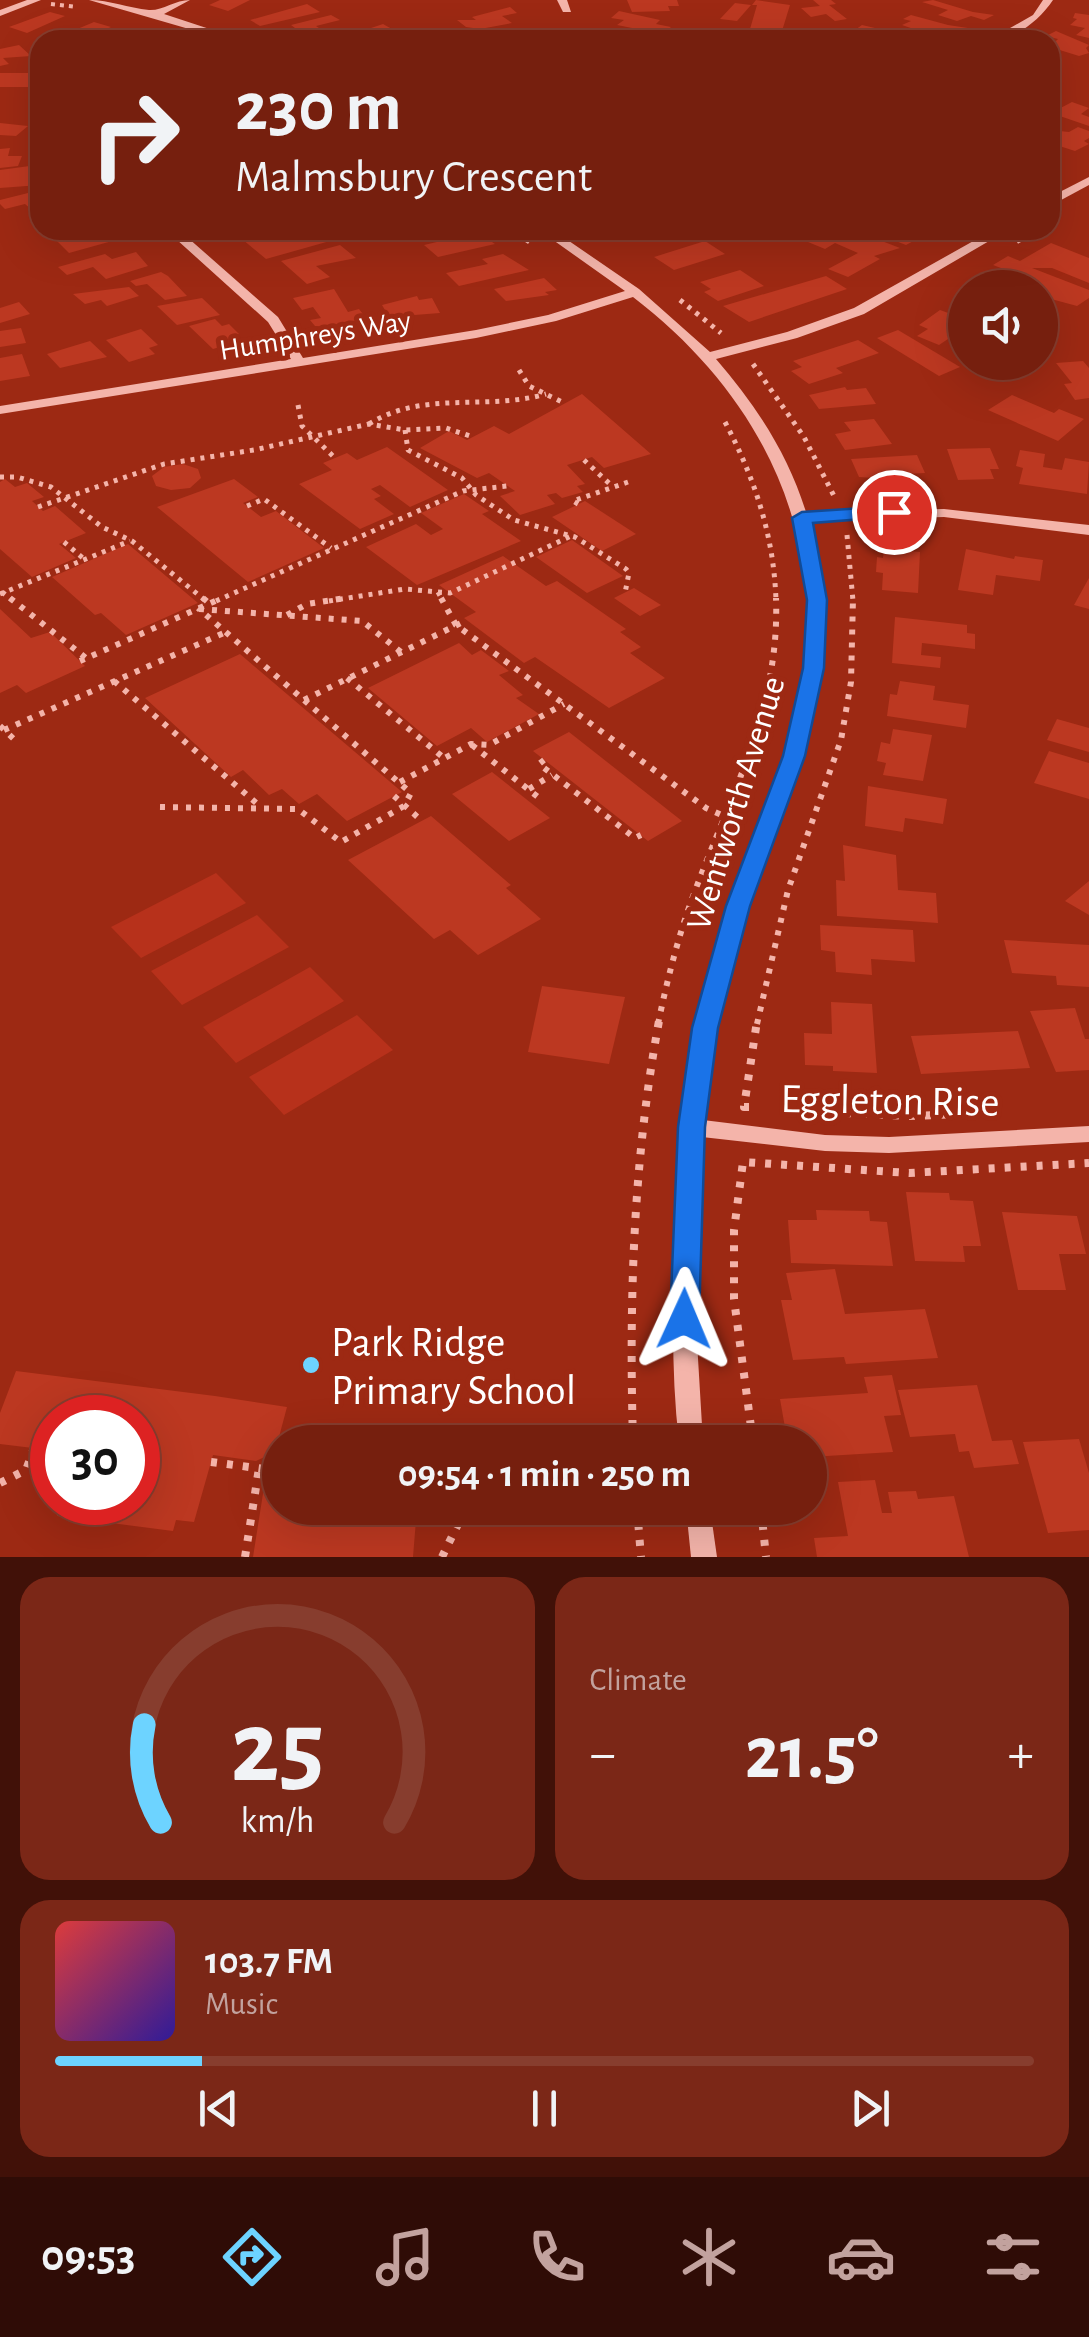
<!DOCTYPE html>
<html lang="en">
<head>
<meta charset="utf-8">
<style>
  :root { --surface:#761f0e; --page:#7b2717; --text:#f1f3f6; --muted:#c2a29e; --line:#873d2e; --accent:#6dd3ff }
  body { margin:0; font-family:"Alegreya Sans",sans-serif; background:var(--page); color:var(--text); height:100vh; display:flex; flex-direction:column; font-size:38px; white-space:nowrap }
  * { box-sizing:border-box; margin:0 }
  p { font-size:32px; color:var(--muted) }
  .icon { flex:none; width:55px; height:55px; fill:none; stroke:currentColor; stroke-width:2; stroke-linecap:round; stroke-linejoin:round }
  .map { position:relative; height:1557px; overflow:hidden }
  .drawer { display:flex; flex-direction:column; gap:20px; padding:20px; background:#411108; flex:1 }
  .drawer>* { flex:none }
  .hud { position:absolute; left:30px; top:30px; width:1030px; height:210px; border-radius:30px; box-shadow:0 10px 40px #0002,0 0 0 2px var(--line); background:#761f0e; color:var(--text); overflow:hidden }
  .buttons { position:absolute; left:948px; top:270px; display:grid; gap:20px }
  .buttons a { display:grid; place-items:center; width:110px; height:110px; border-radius:50%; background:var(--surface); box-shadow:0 10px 40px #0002,0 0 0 2px var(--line); font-size:50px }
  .speed { position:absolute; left:30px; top:1395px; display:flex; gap:20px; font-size:50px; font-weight:700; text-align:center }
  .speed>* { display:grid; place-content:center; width:130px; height:130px; border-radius:50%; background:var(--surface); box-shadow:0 10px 40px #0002,0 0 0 2px var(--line); line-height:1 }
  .speed .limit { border:15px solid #d22; background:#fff; color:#111 }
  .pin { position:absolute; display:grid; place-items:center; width:85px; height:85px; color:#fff; margin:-42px; border:5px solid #fff; border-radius:50%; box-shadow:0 2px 10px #0007 }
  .me { position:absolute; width:110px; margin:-55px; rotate:1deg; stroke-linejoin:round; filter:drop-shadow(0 0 8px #0008) }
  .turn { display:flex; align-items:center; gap:35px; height:210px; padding:0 40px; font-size:45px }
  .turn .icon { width:130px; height:130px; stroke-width:2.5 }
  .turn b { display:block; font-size:70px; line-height:85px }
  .big { font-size:75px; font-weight:700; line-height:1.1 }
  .drawer .tile { flex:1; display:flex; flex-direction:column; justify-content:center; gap:15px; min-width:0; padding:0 35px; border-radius:30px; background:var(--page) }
  .drawer .dial { align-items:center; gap:0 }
  .dial svg { height:260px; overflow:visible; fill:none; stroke:var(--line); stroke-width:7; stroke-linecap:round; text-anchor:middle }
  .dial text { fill:var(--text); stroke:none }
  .song { display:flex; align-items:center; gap:30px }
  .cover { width:120px; height:120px; border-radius:15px; background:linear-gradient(135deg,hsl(0 70% 55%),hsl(250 70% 35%)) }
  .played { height:10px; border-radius:5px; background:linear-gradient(90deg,var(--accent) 15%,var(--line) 15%) }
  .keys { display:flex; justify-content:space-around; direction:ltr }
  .heat { display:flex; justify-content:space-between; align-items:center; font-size:55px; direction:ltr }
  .drawer .tiles { flex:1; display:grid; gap:20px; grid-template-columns:1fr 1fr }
  .tile:last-child { grid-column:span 2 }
  .trip { position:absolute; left:262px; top:1425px; width:565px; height:100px; border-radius:50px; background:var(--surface); box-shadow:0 10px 40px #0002,0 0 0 2px var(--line); font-weight:700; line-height:100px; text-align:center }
  .dock { display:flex; height:160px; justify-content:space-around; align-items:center; background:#2f0c06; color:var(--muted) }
  .dock .icon { width:70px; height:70px }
  .dock .on { color:var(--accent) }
  .dock b { font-size:45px; color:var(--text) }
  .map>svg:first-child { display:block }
  .green { fill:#b7311b }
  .building { fill:#bc3821 }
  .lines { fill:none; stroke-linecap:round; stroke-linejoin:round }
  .path-far3 { stroke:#f4b4aa; stroke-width:4; stroke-dasharray:4 5; stroke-linecap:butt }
  .path-far2 { stroke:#f4b4aa; stroke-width:5; stroke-dasharray:4 6; stroke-linecap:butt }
  .path-far1 { stroke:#f4b4aa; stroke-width:6; stroke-dasharray:5 8; stroke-linecap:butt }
  .path { stroke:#f4b4aa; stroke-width:8; stroke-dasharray:6 10; stroke-linecap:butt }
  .minor { fill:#f4b4aa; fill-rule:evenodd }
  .route { fill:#1a73e8; stroke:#114b97; stroke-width:2.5 }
  .poi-dot { fill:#6dd3ff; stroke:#9d2913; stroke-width:4 }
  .labels { text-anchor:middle; stroke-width:10; stroke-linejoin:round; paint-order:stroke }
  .far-street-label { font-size:30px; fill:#fff; stroke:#9d2913 }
  .street-label { font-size:35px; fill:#fff; stroke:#9d2913 }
  .near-street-label { font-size:42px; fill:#fff; stroke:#9d2913 }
  .near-poi-label { font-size:42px; fill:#fff; stroke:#9d2913; text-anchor:start }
</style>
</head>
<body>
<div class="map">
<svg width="1089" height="1557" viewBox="0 0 1089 1557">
  <rect width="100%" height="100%" fill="#9d2913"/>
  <g class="green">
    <polygon points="216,873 246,903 141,958 111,927"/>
    <polygon points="257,915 289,947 182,1005 151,971"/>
    <polygon points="310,967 344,1001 236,1063 203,1027"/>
    <polygon points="357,1015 393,1050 284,1115 249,1077"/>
  </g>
  <g class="building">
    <polygon points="220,0 250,0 228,11 209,5"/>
    <polygon points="627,0 677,0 679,6 668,6 670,11 632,12"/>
    <polygon points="756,0 790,5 782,31 750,29 757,5 752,5"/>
    <polygon points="813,0 831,0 836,4 829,5 847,19 835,21 826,14 811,17 801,8 820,6"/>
    <polygon points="933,0 973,12 994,15 984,20 971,16 957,21 938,15 948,10 922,2"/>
    <polygon points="735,3 751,5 737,21 720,19"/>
    <polygon points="307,4 320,12 260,26 250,20"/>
    <polygon points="510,7 517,13 502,16 512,23 480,29 466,27 457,20 476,20 472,17"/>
    <polygon points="619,11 660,20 656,24 671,27 662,34 617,25 624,20 611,18"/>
    <polygon points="50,12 65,16 27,33 9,27"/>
    <polygon points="1075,13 1089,15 1089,38 1076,35 1085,28 1070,25 1077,19 1073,18"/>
    <polygon points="331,15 340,20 316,26 326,33 307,37 291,25"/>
    <polygon points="911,15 948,25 968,28 957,33 947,30 931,35 902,25 911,21 903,19"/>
    <polygon points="94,22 111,27 81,40 51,40"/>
    <polygon points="383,24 399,33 372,40 335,40"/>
    <polygon points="862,25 875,28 871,30 875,31 879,28 925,35 919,40 872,40 860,37 866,33 855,30"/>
    <polygon points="430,28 437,33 450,40 424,40 410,33"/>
    <polygon points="120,29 145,40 94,40"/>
    <polygon points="562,30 599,30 604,40 572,40"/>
    <polygon points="1056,31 1089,45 1086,48 1089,53 1079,56 1050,47 1058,39 1046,36"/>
    <polygon points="19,45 31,56 3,58 9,64 0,66 0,49"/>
    <rect x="0" y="73" width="40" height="14"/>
    <polygon points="1072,102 1089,108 1081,114 1089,117 1089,126 1051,113"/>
    <polygon points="0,123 28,126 16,136 0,135"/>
    <polygon points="1078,127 1089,131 1089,138 1084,141 1089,144 1075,151 1050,143 1050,130 1069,132"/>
    <polygon points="10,148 8,156 22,156 18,166 0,168 0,149"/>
    <polygon points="37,165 40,185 0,188 0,170"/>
    <polygon points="40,190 40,206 31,209 25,204 5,209 0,204 0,200"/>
    <polygon points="98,230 114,230 123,238 69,253 57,241"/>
    <polygon points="275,230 292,230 297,234 316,230 330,241 266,259 242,239"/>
    <polygon points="450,230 474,230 495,244 438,257 424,245 458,237"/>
    <polygon points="642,230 681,230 688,234 670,240 658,231 648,234"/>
    <polygon points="830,230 853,230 900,248 874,256 880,259 848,277 828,269 858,253 835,243 825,249 808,242"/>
    <polygon points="867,230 925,230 918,234 923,236 906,245"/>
    <polygon points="705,241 725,254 674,270 654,257"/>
    <polygon points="1051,243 1089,258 1089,283 1052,268 1032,268 1089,290 1089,298 1077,306 1040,296 1040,288 1007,283 1015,279 1009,277 1014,273 993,265 1008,256 1020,261"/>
    <polygon points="340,245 356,258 316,266 330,277 307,284 281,261"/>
    <polygon points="136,252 148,266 106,279 93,267 67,275 58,267 105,254 112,259"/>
    <polygon points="503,254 529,270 459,286 446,273 488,264 482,259"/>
    <polygon points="740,270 764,286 718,301 704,292 711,289 700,282"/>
    <polygon points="161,272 168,276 187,296 165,300 147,284 136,286 130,281"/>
    <polygon points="826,276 847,289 749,322 723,306"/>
    <polygon points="544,278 557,290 545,292 549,295 506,301 494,289"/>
    <polygon points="129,287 139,296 107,306 101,300 85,304 73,294"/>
    <polygon points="334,289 348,312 359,309 369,322 320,332 310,320 321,318 313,307 302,310 293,298"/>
    <polygon points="417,296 419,300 432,298 440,313 389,317 382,305"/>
    <polygon points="202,298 220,315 177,325 157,306"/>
    <polygon points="19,302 30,314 0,323 0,308"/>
    <polygon points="940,310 965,319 965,341 951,337 939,345 917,336 928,329 919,325"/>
    <polygon points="215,319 222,326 229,324 239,334 234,335 240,341 213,349 189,326"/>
    <polygon points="21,328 26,343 0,347 0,331"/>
    <polygon points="141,329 158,345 149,348 155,354 129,362 106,340"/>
    <polygon points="898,330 960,367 939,376 877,338"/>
    <polygon points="858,340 879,353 836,368 843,373 809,384 791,371 802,367 793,361"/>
    <polygon points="90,341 107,357 60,368 47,354"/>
    <polygon points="22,354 30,376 0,381 0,358"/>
    <polygon points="1083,361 1089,368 1089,398 1075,400 1064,384 1072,383 1056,363"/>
    <polygon points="845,387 847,390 866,388 876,404 819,409 809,395"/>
    <polygon points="582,394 651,454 604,468 592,457 567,465 585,484 577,486 583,492 562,498 556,493 547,495 555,504 520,515 500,496 515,491 489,473 477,478 420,448 449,431 467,440 494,426 509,434"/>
    <polygon points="1012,395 1054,413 1059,409 1084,419 1058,441 988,410"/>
    <polygon points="874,419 892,444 845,450 835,434 851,431 844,422"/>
    <polygon points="387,447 448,490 410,507 380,485 371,489 381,496 374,499 394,514 360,529 299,484 332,470 323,463 347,453 357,460"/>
    <polygon points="990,448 999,469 990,469 994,479 958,480 947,449"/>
    <polygon points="1020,450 1045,454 1043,467 1062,470 1065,458 1089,462 1087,494 1019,484 1023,468 1016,466"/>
    <polygon points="917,455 925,473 887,475 889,479 859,477 851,459"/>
    <polygon points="183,464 198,469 201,478 190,488 171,490 156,486 152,476 164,467"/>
    <polygon points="5,479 15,487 27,483 44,497 32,501 43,511 55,506 86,533 59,544 76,558 32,577 0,549 0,482"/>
    <polygon points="234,479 258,497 243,503 261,517 276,511 324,548 248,582 157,507"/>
    <polygon points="464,494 489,511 482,514 521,541 417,585 366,547 416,524 431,535 443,529 421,513"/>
    <polygon points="585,501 636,534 602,551 552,517"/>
    <polygon points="572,540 623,576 587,593 536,557"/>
    <polygon points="128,544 198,603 126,635 101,613 95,615 52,577"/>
    <polygon points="884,549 920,552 918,593 882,590 883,573 876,572 877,557 883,558"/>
    <polygon points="966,549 1014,559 1015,556 1043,560 1040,581 996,575 993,595 958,590"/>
    <polygon points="503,556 546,586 557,581 626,629 620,632 641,647 630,653 665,678 609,708 535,657 524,663 464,618 476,612 439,585"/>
    <polygon points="1089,578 1089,609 1074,605"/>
    <polygon points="634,588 661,605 640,616 614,598"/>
    <polygon points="0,609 31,638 50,632 85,666 26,693 17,685 0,693"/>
    <polygon points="895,617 967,625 967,633 975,634 975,649 922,643 921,655 941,657 940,668 892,663"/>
    <polygon points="459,643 472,655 481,650 509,671 499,675 523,695 516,698 539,714 487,742 471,728 437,746 368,688"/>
    <polygon points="240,654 402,792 347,821 317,794 299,804 282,789 269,795 243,770 231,777 145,698"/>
    <polygon points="900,681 935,686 933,700 969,705 966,728 887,716 890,694 897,695"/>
    <polygon points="1057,719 1089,728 1089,752 1047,740"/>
    <polygon points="893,729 932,735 923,781 883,775 886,763 877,761 881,742 890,744"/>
    <polygon points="569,732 682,821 648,841 533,751"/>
    <polygon points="1049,751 1089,763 1089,799 1034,783"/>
    <polygon points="492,772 550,818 509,841 452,794"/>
    <polygon points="868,786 947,799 943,824 905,818 903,832 865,826"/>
    <polygon points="431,816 511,885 506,888 541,919 478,955 450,930 434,939 348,860"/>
    <polygon points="843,845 896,855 898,890 936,893 938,923 837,916 836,880 845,881"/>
    <polygon points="1089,881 1089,915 1065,901"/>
    <polygon points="820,925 913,930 915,962 871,959 872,975 836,972 835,952 821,950"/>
    <polygon points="1004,940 1089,945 1089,987 1057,985 1056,976 1012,973"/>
    <polygon points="542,986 625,997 609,1064 528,1052"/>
    <polygon points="831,1002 872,1004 877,1073 833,1071 833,1066 805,1065 804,1033 832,1034"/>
    <polygon points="1075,1008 1085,1039 1089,1039 1089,1070 1056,1072 1030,1011"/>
    <polygon points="1018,1031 1030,1068 921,1074 911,1036"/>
    <polygon points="906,1192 949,1193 950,1200 973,1201 981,1246 963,1246 965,1262 915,1261"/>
    <polygon points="816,1210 869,1211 870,1221 887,1222 893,1266 791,1263 788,1220 817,1220"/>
    <polygon points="1002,1212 1077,1216 1086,1254 1059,1254 1066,1290 1018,1290"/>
    <polygon points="835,1269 845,1314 925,1309 938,1358 846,1364 844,1357 793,1360 781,1300 792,1300 786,1273"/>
    <polygon points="16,1371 215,1396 287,1407 275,1452 256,1461 213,1455 194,1522 176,1520 173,1531 57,1516 62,1502 138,1502 138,1418 52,1418 52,1465 36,1463 41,1449 0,1444 0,1413"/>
    <polygon points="892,1375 901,1415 884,1416 893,1452 810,1457 810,1442 787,1439 780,1399 868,1393 864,1377"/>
    <polygon points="977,1385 992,1441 1012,1440 1019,1464 974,1468 969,1451 959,1452 955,1434 910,1437 898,1390"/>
    <polygon points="1079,1439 1089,1473 1089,1530 1048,1533 1023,1442"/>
    <polygon points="875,1480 882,1513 892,1513 888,1492 916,1491 918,1499 954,1496 969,1557 817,1557 814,1538 848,1536 838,1482"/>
    <polygon points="265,1481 280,1481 280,1508 417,1508 413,1557 253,1557"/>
  </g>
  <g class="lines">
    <g class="path-far3">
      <polyline points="51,4 77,7"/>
      <polyline points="254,32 274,40"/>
      <polyline points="40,138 35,146 40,153"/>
      <polyline points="511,230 530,243"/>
      <polyline points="1017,242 1037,230"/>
    </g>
    <g class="path-far2">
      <polyline points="680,300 721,333"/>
      <polyline points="753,364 804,437 835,498"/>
      <polyline points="519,370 529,386 564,403"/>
      <polyline points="298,405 302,426 335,458"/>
      <path d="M725,422C755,479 774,536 776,601"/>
      <path d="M369,424C423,390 487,411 546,394"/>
      <polyline points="405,430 408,450 462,478 476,495 514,520 575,537 626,569 629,573 625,593"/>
      <polyline points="584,460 613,487"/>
      <polyline points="0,477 17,477 51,487 102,527 132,541 206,601"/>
      <polyline points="578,504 573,501 628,482"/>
      <polyline points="247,506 264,499 331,548"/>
      <polyline points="38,507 164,464 254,450 369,424 405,430 446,428 473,437"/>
      <polyline points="847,535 853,601"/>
      <polyline points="64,542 84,559"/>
      <polyline points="2,592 13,601"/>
      <polyline points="438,592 443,601"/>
      <polyline points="0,594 130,541"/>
      <polyline points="216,601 463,491 507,486"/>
      <polyline points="329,601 405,589 450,593 571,536"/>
    </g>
    <g class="path-far1">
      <polyline points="10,598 86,658"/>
      <polyline points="203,598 209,603"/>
      <polyline points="441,598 456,625 706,808 724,816"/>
      <polyline points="199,609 362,621 401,652"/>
      <polyline points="287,615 307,604 345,598"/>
      <polyline points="80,661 222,598"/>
      <polyline points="347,678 444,758"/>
      <polyline points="114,681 261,807"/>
      <polyline points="304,700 467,620"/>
      <polyline points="0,726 17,742"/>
      <polyline points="4,730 226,632"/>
      <polyline points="472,745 538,797"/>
      <polyline points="544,760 539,764 635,838 641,835"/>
      <polyline points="400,782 471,744 489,745 564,704"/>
      <polyline points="529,789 552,775"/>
      <polyline points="394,796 422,821"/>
      <polyline points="160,807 298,809 341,842 404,806 411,793 198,608"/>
      <path d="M658,1024C668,976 680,929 698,883C734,789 780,703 776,598"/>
      <polyline points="757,1024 788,890 841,740 851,682 853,598"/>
    </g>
    <g class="path">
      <polyline points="749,1107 744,1107 757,1021"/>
      <polyline points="781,1110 908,1116 963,1114"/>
      <path d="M633,1442C629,1300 633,1161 659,1021"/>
      <polyline points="753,1442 734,1299 734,1230 743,1162 909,1173 1089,1163"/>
      <polyline points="211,1462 280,1471"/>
      <polyline points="0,1483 26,1470 34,1448"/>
      <polyline points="448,1508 461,1518 508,1524"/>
      <polyline points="637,1508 641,1557"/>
      <polyline points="761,1508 766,1557"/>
      <polyline points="245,1557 259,1468"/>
      <polyline points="442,1557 461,1518"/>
    </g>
    <g class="minor">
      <polygon points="27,0 41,0 0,16 0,10"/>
      <path d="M89,0C110,0 128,8 149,10C162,11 175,0 190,0L164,14L243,40H227Z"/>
      <polygon points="557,0 567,0 571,12 563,12"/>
      <path d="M1043,0H1053C1039,21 1015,40 989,40L1033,15Z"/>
      <polygon points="1089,177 1089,185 1050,206 1050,197"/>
      <path d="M166,230H179L278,317L303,358L476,330L548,315L625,291L539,230H553L639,289L710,352L787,332L854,308L993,230H1008L864,314L797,338L716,359C756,405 788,454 806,512L944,509L1089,525V535L944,517L809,521C829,585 829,660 811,725C795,781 770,834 752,890C728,966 710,1041 703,1120L825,1135L889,1137L1089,1126V1142L889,1153L825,1151L702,1137L696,1325L703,1442H679C670,1365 673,1287 677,1209C681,1141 683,1074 699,1007C714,946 734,885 756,827C770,789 788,752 797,713C835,545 766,399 633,297L556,321L476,338L0,414V406L291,359L268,322Z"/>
      <polygon points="686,1508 710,1508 717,1557 691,1557"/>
    </g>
  </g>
  <polygon class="route" points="894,506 901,508 901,516 813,523 827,600 824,668 805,756 750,906 718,1028 705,1127 699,1319 695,1328 684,1332 674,1328 670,1319 678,1127 692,1028 726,906 783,756 803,668 807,600 792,518 802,512"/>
  <circle class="poi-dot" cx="311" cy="1365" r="10"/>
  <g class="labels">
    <g class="far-street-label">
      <text transform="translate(315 335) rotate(-9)" y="10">Humphreys Way</text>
    </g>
    <g class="street-label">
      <text transform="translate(735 803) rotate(-73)" y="12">Wentworth Avenue</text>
    </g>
    <g class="near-street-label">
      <text transform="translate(890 1099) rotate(1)" y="15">Eggleton Rise</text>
    </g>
    <g class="near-poi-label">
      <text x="331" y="1356">Park Ridge<tspan x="331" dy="48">Primary School</tspan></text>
    </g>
  </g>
</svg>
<div class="buttons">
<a><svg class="icon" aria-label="sound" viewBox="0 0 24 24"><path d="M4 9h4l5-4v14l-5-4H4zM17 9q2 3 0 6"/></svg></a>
</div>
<div class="speed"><div class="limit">30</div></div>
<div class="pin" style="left:894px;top:512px;background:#d93025"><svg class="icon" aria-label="arrive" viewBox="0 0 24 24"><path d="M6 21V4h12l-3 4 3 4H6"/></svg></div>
<svg class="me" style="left:684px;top:1319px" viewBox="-20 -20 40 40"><path d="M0-17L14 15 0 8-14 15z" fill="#1a73e8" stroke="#fff" stroke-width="4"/></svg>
<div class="trip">09:54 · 1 min · 250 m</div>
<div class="hud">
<div class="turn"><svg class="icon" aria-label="right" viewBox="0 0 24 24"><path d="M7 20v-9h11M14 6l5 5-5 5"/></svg><div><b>230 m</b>Malmsbury Crescent</div></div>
</div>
</div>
<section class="drawer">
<div class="tiles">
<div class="tile dial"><svg viewBox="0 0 100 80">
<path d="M14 69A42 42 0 1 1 86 69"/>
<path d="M14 69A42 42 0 0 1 9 39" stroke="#6dd3ff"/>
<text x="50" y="56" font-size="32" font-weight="700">25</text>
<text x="50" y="72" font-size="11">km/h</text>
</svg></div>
<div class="tile"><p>Climate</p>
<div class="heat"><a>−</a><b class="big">21.5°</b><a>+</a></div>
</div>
<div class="tile">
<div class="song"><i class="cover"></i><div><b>103.7 FM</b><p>Music</p></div></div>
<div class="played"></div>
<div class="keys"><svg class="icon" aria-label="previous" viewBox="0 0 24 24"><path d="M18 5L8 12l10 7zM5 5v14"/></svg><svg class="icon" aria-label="pause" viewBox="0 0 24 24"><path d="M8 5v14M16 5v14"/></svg><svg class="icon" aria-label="next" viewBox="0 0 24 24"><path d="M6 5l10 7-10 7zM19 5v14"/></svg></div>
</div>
</div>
</section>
<nav class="dock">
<b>09:53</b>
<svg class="icon on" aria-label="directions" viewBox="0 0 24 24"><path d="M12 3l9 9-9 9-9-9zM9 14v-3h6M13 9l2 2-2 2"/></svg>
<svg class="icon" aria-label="music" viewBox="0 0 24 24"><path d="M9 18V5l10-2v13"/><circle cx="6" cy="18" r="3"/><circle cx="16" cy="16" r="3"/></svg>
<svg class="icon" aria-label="phone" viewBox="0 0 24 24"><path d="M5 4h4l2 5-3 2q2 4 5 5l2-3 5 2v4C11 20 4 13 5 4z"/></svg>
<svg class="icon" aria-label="climate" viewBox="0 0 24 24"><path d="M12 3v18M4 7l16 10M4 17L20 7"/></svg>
<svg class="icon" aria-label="car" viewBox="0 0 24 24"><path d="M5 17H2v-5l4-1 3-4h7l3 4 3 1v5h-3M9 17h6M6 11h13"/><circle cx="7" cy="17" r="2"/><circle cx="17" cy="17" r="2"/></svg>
<svg class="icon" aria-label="filters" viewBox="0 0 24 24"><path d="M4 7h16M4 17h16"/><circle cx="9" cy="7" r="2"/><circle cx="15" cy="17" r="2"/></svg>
</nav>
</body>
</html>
